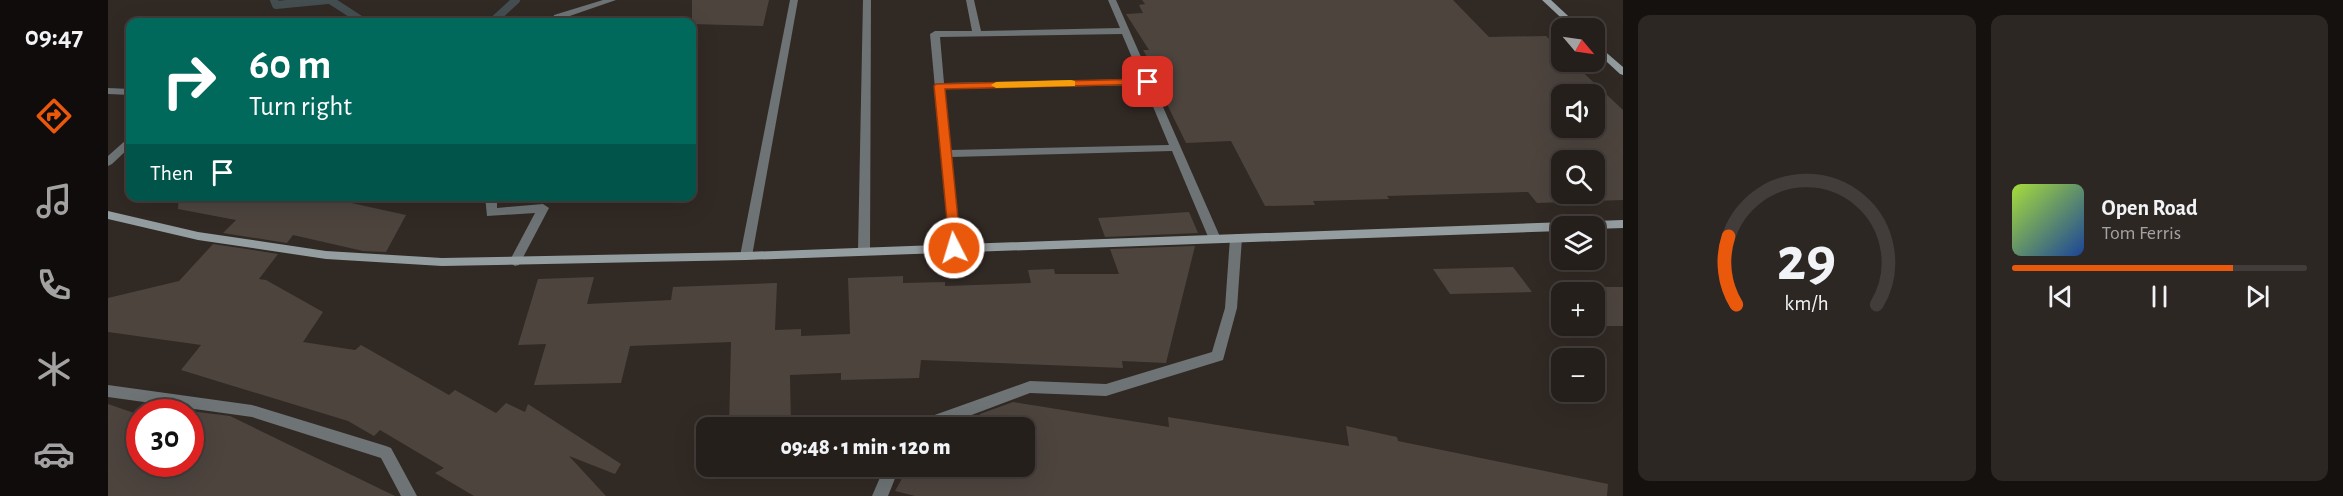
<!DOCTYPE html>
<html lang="en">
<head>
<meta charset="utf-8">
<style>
  :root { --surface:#251f1b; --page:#2d2724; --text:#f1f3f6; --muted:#a3a2a3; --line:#423d3a; --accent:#ea580c }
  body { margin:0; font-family:"Alegreya Sans",sans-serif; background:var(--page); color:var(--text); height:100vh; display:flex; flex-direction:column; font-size:22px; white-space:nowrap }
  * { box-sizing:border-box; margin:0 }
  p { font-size:20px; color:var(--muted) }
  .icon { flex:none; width:33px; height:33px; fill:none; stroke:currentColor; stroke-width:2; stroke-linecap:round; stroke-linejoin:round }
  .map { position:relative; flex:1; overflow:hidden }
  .drawer { display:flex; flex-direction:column; gap:15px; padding:15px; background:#14110f; width:720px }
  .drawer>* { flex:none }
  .guide { position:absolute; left:18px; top:18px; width:570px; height:183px; border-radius:12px; box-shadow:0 6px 24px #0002,0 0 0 2px var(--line); background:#00695c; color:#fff; overflow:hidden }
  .needle { width:39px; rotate:119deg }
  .buttons { position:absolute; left:1443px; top:18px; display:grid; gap:12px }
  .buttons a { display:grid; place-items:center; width:54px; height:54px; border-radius:12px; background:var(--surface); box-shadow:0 6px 24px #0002,0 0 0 2px var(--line); font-size:30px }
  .speed { position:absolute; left:18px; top:399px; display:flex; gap:12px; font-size:30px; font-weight:700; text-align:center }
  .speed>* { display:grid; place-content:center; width:78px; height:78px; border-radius:50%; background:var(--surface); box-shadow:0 6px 24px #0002,0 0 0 2px var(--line); line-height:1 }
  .speed .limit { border:9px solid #d22; background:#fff; color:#111 }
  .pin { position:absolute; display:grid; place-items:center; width:51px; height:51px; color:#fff; margin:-26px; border-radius:12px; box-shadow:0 3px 9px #0006 }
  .me { position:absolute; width:66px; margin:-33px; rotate:355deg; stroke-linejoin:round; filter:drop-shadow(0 0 4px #0008) }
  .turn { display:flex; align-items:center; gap:21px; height:126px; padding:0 24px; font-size:27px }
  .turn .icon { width:78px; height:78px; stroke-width:2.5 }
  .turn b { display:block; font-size:42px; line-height:51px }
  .then { display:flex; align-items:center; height:57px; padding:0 24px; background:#0003; gap:12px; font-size:22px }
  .drawer .tile { flex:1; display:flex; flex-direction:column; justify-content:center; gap:9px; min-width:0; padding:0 21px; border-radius:12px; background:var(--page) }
  .drawer .dial { align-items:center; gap:0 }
  .dial svg { height:156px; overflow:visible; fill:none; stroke:var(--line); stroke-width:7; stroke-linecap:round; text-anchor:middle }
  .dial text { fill:var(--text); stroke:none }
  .song { display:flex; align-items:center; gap:18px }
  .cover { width:72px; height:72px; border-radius:9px; background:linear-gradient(135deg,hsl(80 70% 55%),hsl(220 70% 35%)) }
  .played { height:6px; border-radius:3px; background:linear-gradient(90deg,var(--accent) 75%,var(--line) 75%) }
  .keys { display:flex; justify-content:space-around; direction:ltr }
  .drawer .tiles { flex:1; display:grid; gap:15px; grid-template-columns:repeat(2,1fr) }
  .trip { position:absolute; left:588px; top:417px; width:339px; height:60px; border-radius:12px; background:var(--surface); box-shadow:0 6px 24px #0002,0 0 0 2px var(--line); font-weight:800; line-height:60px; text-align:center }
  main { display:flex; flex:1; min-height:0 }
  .dock { display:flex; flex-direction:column; width:108px; justify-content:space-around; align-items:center; background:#0f0c0b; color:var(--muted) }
  .dock .icon { width:42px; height:42px }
  .dock .active { color:var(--accent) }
  .dock b { font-size:27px; color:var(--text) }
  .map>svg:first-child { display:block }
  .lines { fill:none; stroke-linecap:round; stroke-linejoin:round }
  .stream { stroke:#444e50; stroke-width:8 }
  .building { fill:#4d443e; fill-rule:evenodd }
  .street { fill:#6e7475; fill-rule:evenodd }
  .secondary { fill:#949d9f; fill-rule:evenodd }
  .route { fill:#ea580c; stroke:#983908; stroke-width:1.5 }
  .slow { fill:#f59e0b }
</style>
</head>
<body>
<main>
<nav class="dock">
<b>09:47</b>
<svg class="icon active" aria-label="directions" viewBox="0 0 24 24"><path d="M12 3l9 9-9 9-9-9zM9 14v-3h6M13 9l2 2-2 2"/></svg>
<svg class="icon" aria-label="music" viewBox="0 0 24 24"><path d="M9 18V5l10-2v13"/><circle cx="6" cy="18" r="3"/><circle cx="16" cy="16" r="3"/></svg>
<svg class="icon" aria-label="phone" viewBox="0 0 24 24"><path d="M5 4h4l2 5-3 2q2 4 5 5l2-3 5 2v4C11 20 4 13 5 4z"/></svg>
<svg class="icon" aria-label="climate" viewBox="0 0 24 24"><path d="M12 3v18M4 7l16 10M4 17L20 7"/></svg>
<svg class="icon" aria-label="car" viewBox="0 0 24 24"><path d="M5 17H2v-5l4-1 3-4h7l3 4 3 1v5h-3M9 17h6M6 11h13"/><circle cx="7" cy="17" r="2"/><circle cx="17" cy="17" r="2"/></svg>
</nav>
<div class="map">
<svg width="1515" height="496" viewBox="0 0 1515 496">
  <rect width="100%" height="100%" fill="#312924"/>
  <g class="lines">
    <g class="stream">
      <polyline points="166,0 168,5 220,0"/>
      <polyline points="222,0 256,22"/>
      <polyline points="384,22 408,0"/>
    </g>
  </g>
  <g class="building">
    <polygon points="584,0 661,0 655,26 584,24"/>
    <path d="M1034,0H1345L1381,37L1438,36L1454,51V62H1464L1515,110V200L1429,203L1420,192L1279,196L1281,199L1205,201L1207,205L1157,206L1123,141L1078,143L1052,90L1058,89L1035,50H1041L1018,14L1035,13L1031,5L1037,4ZM1454,94H1486V128H1454ZM1454,160H1486V194H1454Z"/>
    <polygon points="71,196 171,196 211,201 216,197 298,215 278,252 255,251 185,235 179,243 115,233 128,220 70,209"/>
    <polygon points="1081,212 1090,233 997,237 990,218"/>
    <polygon points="105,244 170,254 151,279 158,280 215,312 195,342 247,350 253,345 341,395 347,390 388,413 398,403 417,412 420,404 513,464 507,474 461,456 498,496 366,496 327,473 336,468 272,430 266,436 240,421 73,370 93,345 0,332 0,298 71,281"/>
    <polygon points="1087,246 1058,363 1014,361 1015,368 813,360 811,378 733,380 733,373 682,375 683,428 621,428 623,342 522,346 513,383 426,385 438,344 410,345 430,279 486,277 479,304 563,300 565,287 669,283 667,330 693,329 693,336 742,334 740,278 795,276 795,283 837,282 837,286 923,283 920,270 946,269 947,274 1011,274 1002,249"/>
    <polygon points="1405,267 1424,292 1342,294 1325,269"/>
    <polygon points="1486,287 1515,287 1515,326 1494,326 1486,316"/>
    <polygon points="905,402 1061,427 1060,417 1241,446 1238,426 1289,437 1290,441 1500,484 1499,496 807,496 787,491 801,466 916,466 916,428 849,428 871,423 872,414"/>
    <polygon points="0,404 32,415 32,464 82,464 82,411 122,416 287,496 0,496"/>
  </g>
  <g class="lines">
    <g class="street">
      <polygon points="495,0 508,0 453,19 452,22 444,22 446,15"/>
      <polygon points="682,0 690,0 644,256 638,260 632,256"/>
      <polygon points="755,0 763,0 762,251 756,255 750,251"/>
      <path d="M858,0H866L873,31L1012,28L1000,0H1008L1113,239L1111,242H1103L1101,239L1064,151L843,157L852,248L850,251H842L822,34L827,31H864ZM1014,34L1033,79L836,83L832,37ZM1036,85L1061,145L843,150L837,89Z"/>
      <polygon points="0,88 22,89 22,95 0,94"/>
      <polygon points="22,139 22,147 4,164 0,166 0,156 18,140"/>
      <polygon points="377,196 389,196 389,208 435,204 441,208 411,265 407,266 401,262 427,213 379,216"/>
      <polygon points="1128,234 1134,238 1129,308 1115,360 998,396 922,393 829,428 812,428 821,417 922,381 998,384 1104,352 1117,308 1122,238"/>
      <polygon points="0,385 144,405 278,446 283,448 309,496 293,496 273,458 144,417 0,397"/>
      <polygon points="777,466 792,466 780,496 764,496"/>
    </g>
    <g class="secondary">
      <polygon points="1434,0 1443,0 1473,28 1464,28"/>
      <polygon points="1486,42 1515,67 1515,75 1512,74 1486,50"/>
      <polygon points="0,211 90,232 218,251 334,258 638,252 1515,220 1515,228 1486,229 1486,226 1454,226 1454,231 638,260 334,266 218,259 90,240 0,219"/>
    </g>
  </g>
  <polygon class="route" points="1040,79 1045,82 1044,84 837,89 853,248 846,253 842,252 826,86 828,84"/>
  <polygon class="slow" points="963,80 967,81 967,86 888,88 883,85 888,82"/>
</svg>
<div class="buttons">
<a><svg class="needle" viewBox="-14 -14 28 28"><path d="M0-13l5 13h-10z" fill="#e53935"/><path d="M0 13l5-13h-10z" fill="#a3a2a3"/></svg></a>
<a><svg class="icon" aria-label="sound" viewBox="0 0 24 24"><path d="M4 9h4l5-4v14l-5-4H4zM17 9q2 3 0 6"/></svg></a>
<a><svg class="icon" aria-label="search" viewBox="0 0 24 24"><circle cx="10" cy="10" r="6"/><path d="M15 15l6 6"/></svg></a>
<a><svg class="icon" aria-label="layers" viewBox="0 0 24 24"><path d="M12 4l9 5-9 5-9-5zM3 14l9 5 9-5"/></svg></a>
<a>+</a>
<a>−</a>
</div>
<div class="speed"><div class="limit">30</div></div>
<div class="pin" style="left:1040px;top:82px;background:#d93025"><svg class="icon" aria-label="arrive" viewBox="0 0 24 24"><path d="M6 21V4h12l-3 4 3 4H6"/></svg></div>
<svg class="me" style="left:846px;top:248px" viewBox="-20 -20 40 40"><circle r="17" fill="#ea580c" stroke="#fff" stroke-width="3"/><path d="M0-11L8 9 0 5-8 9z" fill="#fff"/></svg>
<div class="trip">09:48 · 1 min · 120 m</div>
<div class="guide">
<div class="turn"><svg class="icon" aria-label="right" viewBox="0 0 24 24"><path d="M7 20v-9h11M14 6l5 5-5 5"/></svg><div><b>60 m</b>Turn right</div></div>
<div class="then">Then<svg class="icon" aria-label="arrive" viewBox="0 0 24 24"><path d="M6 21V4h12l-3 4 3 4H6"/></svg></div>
</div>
</div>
<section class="drawer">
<div class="tiles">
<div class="tile dial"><svg viewBox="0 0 100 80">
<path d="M14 69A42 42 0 1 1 86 69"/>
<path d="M14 69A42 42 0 0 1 10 34" stroke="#ea580c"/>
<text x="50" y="56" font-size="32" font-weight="700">29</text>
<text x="50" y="72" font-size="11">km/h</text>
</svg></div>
<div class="tile">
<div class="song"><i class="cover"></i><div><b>Open Road</b><p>Tom Ferris</p></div></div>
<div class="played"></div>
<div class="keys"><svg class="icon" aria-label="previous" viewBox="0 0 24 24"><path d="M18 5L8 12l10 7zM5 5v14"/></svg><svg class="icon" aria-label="pause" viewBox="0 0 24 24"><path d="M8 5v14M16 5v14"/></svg><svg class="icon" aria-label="next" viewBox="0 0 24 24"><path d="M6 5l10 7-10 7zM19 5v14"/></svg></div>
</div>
</div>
</section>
</main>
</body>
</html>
